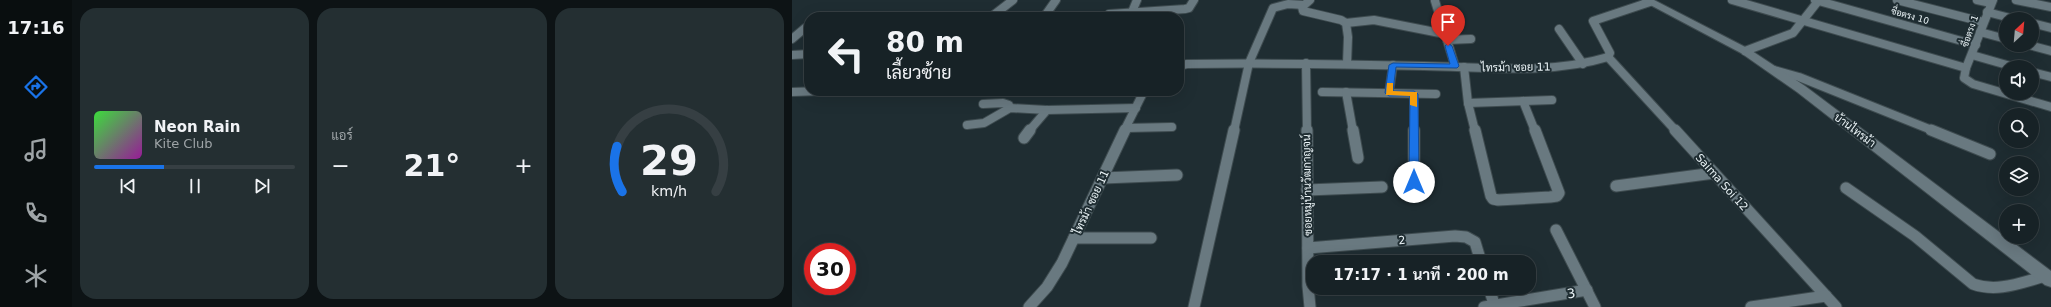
<!DOCTYPE html>
<html lang="th">
<head>
<meta charset="utf-8">
<style>
  :root { --surface:#172226; --page:#242f32; --text:#f1f3f6; --muted:#9ea4a7; --line:#363f43; --accent:#1a73e8 }
  body { margin:0; font-family:"DejaVu Sans",Sarabun,sans-serif; background:var(--page); color:var(--text); height:100vh; display:flex; flex-direction:column; font-size:15px; white-space:nowrap }
  * { box-sizing:border-box; margin:0 }
  p { font-size:13px; color:var(--muted) }
  .icon { flex:none; width:22px; height:22px; fill:none; stroke:currentColor; stroke-width:2; stroke-linecap:round; stroke-linejoin:round }
  .map { position:relative; flex:1; overflow:hidden }
  .side { display:flex; flex-direction:column; gap:8px; padding:8px; background:#0d1315; width:720px }
  .side>* { flex:none }
  .guide { position:absolute; left:12px; top:12px; width:380px; height:84px; border-radius:16px; box-shadow:0 4px 16px #0002,0 0 0 1px var(--line); background:#172226; color:var(--text); overflow:hidden }
  .needle { width:26px; rotate:26deg }
  .buttons { position:absolute; left:1207px; top:12px; display:grid; gap:8px }
  .buttons a { display:grid; place-items:center; width:40px; height:40px; border-radius:50%; background:var(--surface); box-shadow:0 4px 16px #0002,0 0 0 1px var(--line); font-size:20px }
  .speed { position:absolute; left:12px; top:243px; display:flex; gap:8px; font-size:20px; font-weight:700; text-align:center }
  .speed>* { display:grid; place-content:center; width:52px; height:52px; border-radius:50%; background:var(--surface); box-shadow:0 4px 16px #0002,0 0 0 1px var(--line); line-height:1 }
  .speed .limit { border:6px solid #d22; background:#fff; color:#111 }
  .pin { position:absolute; display:grid; place-items:center; width:34px; height:34px; color:#fff; margin:-41px -17px; border-radius:50% 50% 50% 0; rotate:-45deg; box-shadow:0 0 4px #0007 }
  .pin .icon { rotate:45deg }
  .me { position:absolute; width:44px; margin:-22px; rotate:0deg; stroke-linejoin:round; filter:drop-shadow(0 0 3px #0008) }
  .turn { display:flex; align-items:center; gap:14px; height:84px; padding:0 16px; font-size:18px }
  .turn .icon { width:52px; height:52px; stroke-width:2.5 }
  .turn b { display:block; font-size:28px; line-height:34px }
  .big { font-size:30px; font-weight:700; line-height:1.1 }
  .side .widget { flex:1; display:flex; flex-direction:column; justify-content:center; gap:6px; min-width:0; padding:0 14px; border-radius:16px; background:var(--page) }
  .side .dial { align-items:center; gap:0 }
  .dial svg { height:104px; overflow:visible; fill:none; stroke:var(--line); stroke-width:7; stroke-linecap:round; text-anchor:middle }
  .dial text { fill:var(--text); stroke:none }
  .song { display:flex; align-items:center; gap:12px }
  .cover { width:48px; height:48px; border-radius:6px; background:linear-gradient(135deg,hsl(120 70% 55%),hsl(300 70% 35%)) }
  .played { height:4px; border-radius:2px; background:linear-gradient(90deg,var(--accent) 35%,var(--line) 35%) }
  .keys { display:flex; justify-content:space-around; direction:ltr }
  .heat { display:flex; justify-content:space-between; align-items:center; font-size:22px; direction:ltr }
  .side .tiles { flex:1; display:grid; gap:8px; grid-template-columns:repeat(3,1fr) }
  .trip { position:absolute; left:514px; top:255px; width:230px; height:40px; border-radius:16px; background:var(--surface); box-shadow:0 4px 16px #0002,0 0 0 1px var(--line); font-weight:700; line-height:40px; text-align:center }
  main { display:flex; flex:1; min-height:0 }
  .tabs { display:flex; flex-direction:column; width:72px; justify-content:space-around; align-items:center; background:#090e0f; color:var(--muted) }
  .tabs .icon { width:28px; height:28px }
  .tabs .on { color:var(--accent) }
  .tabs b { font-size:18px; color:var(--text) }
  .map>svg:first-child { display:block }
  .lines { fill:none; stroke-linecap:round; stroke-linejoin:round }
  .street-far1-casing { stroke:#3e4b4f; stroke-width:10 }
  .street-casing { stroke:#3e4b4f; stroke-width:13 }
  .secondary-casing { stroke:#3e4b4f; stroke-width:2 }
  .street-far1 { stroke:#697980; stroke-width:8 }
  .street { stroke:#697980; stroke-width:11 }
  .secondary { fill:#697980; fill-rule:evenodd }
  .route { fill:#1a73e8; stroke:#114b97 }
  .slow { fill:#f59e0b }
  .labels { text-anchor:middle; stroke-width:4; stroke-linejoin:round; paint-order:stroke }
  .far-street-label { font-size:9px; fill:#ebf4f7; stroke:#1f2d32 }
  .street-label { font-size:11px; fill:#ebf4f7; stroke:#1f2d32 }
  .near-street-label { font-size:13px; fill:#ebf4f7; stroke:#1f2d32 }
</style>
</head>
<body>
<main>
<nav class="tabs">
<b>17:16</b>
<svg class="icon on" aria-label="directions" viewBox="0 0 24 24"><path d="M12 3l9 9-9 9-9-9zM9 14v-3h6M13 9l2 2-2 2"/></svg>
<svg class="icon" aria-label="music" viewBox="0 0 24 24"><path d="M9 18V5l10-2v13"/><circle cx="6" cy="18" r="3"/><circle cx="16" cy="16" r="3"/></svg>
<svg class="icon" aria-label="phone" viewBox="0 0 24 24"><path d="M5 4h4l2 5-3 2q2 4 5 5l2-3 5 2v4C11 20 4 13 5 4z"/></svg>
<svg class="icon" aria-label="climate" viewBox="0 0 24 24"><path d="M12 3v18M4 7l16 10M4 17L20 7"/></svg>
</nav>
<section class="side">
<div class="tiles">
<div class="widget">
<div class="song"><i class="cover"></i><div><b>Neon Rain</b><p>Kite Club</p></div></div>
<div class="played"></div>
<div class="keys"><svg class="icon" aria-label="previous" viewBox="0 0 24 24"><path d="M18 5L8 12l10 7zM5 5v14"/></svg><svg class="icon" aria-label="pause" viewBox="0 0 24 24"><path d="M8 5v14M16 5v14"/></svg><svg class="icon" aria-label="next" viewBox="0 0 24 24"><path d="M6 5l10 7-10 7zM19 5v14"/></svg></div>
</div>
<div class="widget"><p>แอร์</p>
<div class="heat"><a>−</a><b class="big">21°</b><a>+</a></div>
</div>
<div class="widget dial"><svg viewBox="0 0 100 80">
<path d="M14 69A42 42 0 1 1 86 69"/>
<path d="M14 69A42 42 0 0 1 10 34" stroke="#1a73e8"/>
<text x="50" y="56" font-size="32" font-weight="700">29</text>
<text x="50" y="72" font-size="11">km/h</text>
</svg></div>
</div>
</section>
<div class="map">
<svg width="1259" height="307" viewBox="0 0 1259 307">
  <rect width="100%" height="100%" fill="#1f2d32"/>
  <g class="lines">
    <defs>
      <g id="street-far1">
        <polyline points="518,0 510,7 511,11 549,20 554,23 556,37 555,64"/>
        <polyline points="940,0 1174,68"/>
        <polyline points="1023,0 1184,45"/>
        <polyline points="1105,0 1191,22"/>
        <polyline points="1185,0 1199,3"/>
        <polyline points="1201,0 1174,68 1172,78 1181,84 1259,107"/>
        <polyline points="1224,0 1259,7"/>
        <polyline points="643,1 663,66"/>
        <polyline points="340,12 345,0"/>
        <polyline points="1195,12 1222,19"/>
        <polyline points="317,14 393,9 397,8 402,0"/>
        <polyline points="199,17 221,0"/>
        <polyline points="252,17 264,0"/>
        <polyline points="554,23 582,20 653,34"/>
        <polyline points="1240,23 1259,28"/>
        <polyline points="767,29 791,64"/>
        <polyline points="1188,32 1214,39"/>
        <polyline points="0,39 13,28"/>
        <polyline points="655,40 679,39"/>
        <polyline points="1237,45 1259,51"/>
        <polyline points="953,51 1001,33 1027,0"/>
        <polyline points="0,55 17,54"/>
        <polyline points="1180,55 1222,67"/>
        <polyline points="816,57 884,131"/>
        <polyline points="816,57 818,53 801,21 858,2"/>
        <polyline points="514,63 515,131"/>
        <path d="M387,66L395,64C474,63 553,64 632,66C693,67 757,75 816,57"/>
        <polyline points="672,67 676,103 683,131"/>
        <polyline points="982,70 1007,77 1142,131"/>
        <polyline points="1240,72 1259,77"/>
        <polyline points="0,92 29,91"/>
        <polyline points="530,92 644,94"/>
        <polyline points="554,92 561,131"/>
        <polyline points="597,93 601,65"/>
        <polyline points="622,94 622,131"/>
        <polyline points="731,101 743,131"/>
        <polyline points="676,103 760,100"/>
        <polyline points="191,104 211,103 217,105 218,108"/>
        <polyline points="175,125 192,123 218,108 255,110 344,108"/>
        <polyline points="334,128 380,127"/>
        <polyline points="237,131 255,110"/>
        <polyline points="332,131 352,91"/>
        <polyline points="442,131 457,63 481,8 496,4 512,5"/>
      </g>
      <g id="street">
        <polyline points="515,130 516,286 518,307"/>
        <polyline points="561,130 566,158"/>
        <polyline points="622,130 622,182"/>
        <polyline points="683,130 699,196 701,199 706,200 758,197 765,196 767,193 743,130"/>
        <polyline points="883,130 1044,307"/>
        <polyline points="1139,130 1198,154"/>
        <polyline points="232,138 238,130"/>
        <polyline points="311,178 385,175"/>
        <polyline points="824,186 922,173"/>
        <path d="M1054,188L1123,236L1181,284C1206,293 1230,282 1254,276"/>
        <polyline points="515,190 590,187"/>
        <polyline points="764,230 803,307"/>
        <polyline points="282,238 359,238"/>
        <polyline points="516,248 663,236 674,237 683,242 689,262"/>
        <polyline points="697,288 703,307"/>
        <polyline points="237,307 255,287 270,263 333,130"/>
        <polyline points="402,307 442,130"/>
        <polyline points="692,307 795,290"/>
        <polyline points="959,307 1034,296"/>
      </g>
      <polygon id="secondary" points="849,0 862,0 957,49 1013,86 1259,271 1259,287 1253,285 1005,92 949,53"/>
    </defs>
    <use href="#street-far1" class="street-far1-casing"/>
    <use href="#street" class="street-casing"/>
    <use href="#secondary" class="secondary-casing"/>
    <use href="#street-far1" class="street-far1"/>
    <use href="#street" class="street"/>
    <use href="#secondary" class="secondary"/>
  </g>
  <polygon class="route" points="656,43 660,46 667,66 665,68 604,67 601,91 622,91 626,94 627,182 622,185 617,182 618,96 597,96 593,93 597,65 601,63 658,64 653,46"/>
  <polygon class="slow" points="595,83 601,83 601,91 625,92 625,107 618,105 618,96 594,95"/>
  <g class="labels">
    <g class="far-street-label">
      <text transform="translate(1118 16) rotate(16)" y="3">ซื่อตรง 10</text>
      <text transform="translate(1178 31) rotate(-71)" y="3">ซื่อตรง 1</text>
    </g>
    <g class="street-label">
      <text transform="translate(724 67) rotate(-1)" y="4">ไทรม้า ซอย 11</text>
      <text transform="translate(1063 130) rotate(37)" y="4">บ้านไทรม้า</text>
      <text transform="translate(930 182) rotate(48)" y="4">Saima Soi 12</text>
      <text transform="translate(515 185) rotate(-91)" y="4">ซอยหมู่บ้านวัฒกาญจน์</text>
      <text transform="translate(299 202) rotate(-65)" y="4">ไทรม้า ซอย 11</text>
      <text transform="translate(610 240) rotate(-5)" y="4">2</text>
    </g>
    <g class="near-street-label">
      <text transform="translate(779 293) rotate(-9)" y="5">3</text>
    </g>
  </g>
</svg>
<div class="buttons">
<a><svg class="needle" viewBox="-14 -14 28 28"><path d="M0-13l5 13h-10z" fill="#e53935"/><path d="M0 13l5-13h-10z" fill="#9ea4a7"/></svg></a>
<a><svg class="icon" aria-label="sound" viewBox="0 0 24 24"><path d="M4 9h4l5-4v14l-5-4H4zM17 9q2 3 0 6"/></svg></a>
<a><svg class="icon" aria-label="search" viewBox="0 0 24 24"><circle cx="10" cy="10" r="6"/><path d="M15 15l6 6"/></svg></a>
<a><svg class="icon" aria-label="layers" viewBox="0 0 24 24"><path d="M12 4l9 5-9 5-9-5zM3 14l9 5 9-5"/></svg></a>
<a>+</a>
</div>
<div class="speed"><div class="limit">30</div></div>
<div class="pin" style="left:656px;top:46px;background:#d93025"><svg class="icon" aria-label="arrive" viewBox="0 0 24 24"><path d="M6 21V4h12l-3 4 3 4H6"/></svg></div>
<svg class="me" style="left:622px;top:182px" viewBox="-20 -20 40 40"><circle r="19" fill="#fff"/><path d="M0-13L10 11 0 6-10 11z" fill="#1a73e8"/></svg>
<div class="trip">17:17 · 1 นาที · 200 m</div>
<div class="guide">
<div class="turn"><svg class="icon" aria-label="left" viewBox="0 0 24 24"><path d="M17 20v-9H6M10 6l-5 5 5 5"/></svg><div><b>80 m</b>เลี้ยวซ้าย</div></div>
</div>
</div>
</main>
</body>
</html>
